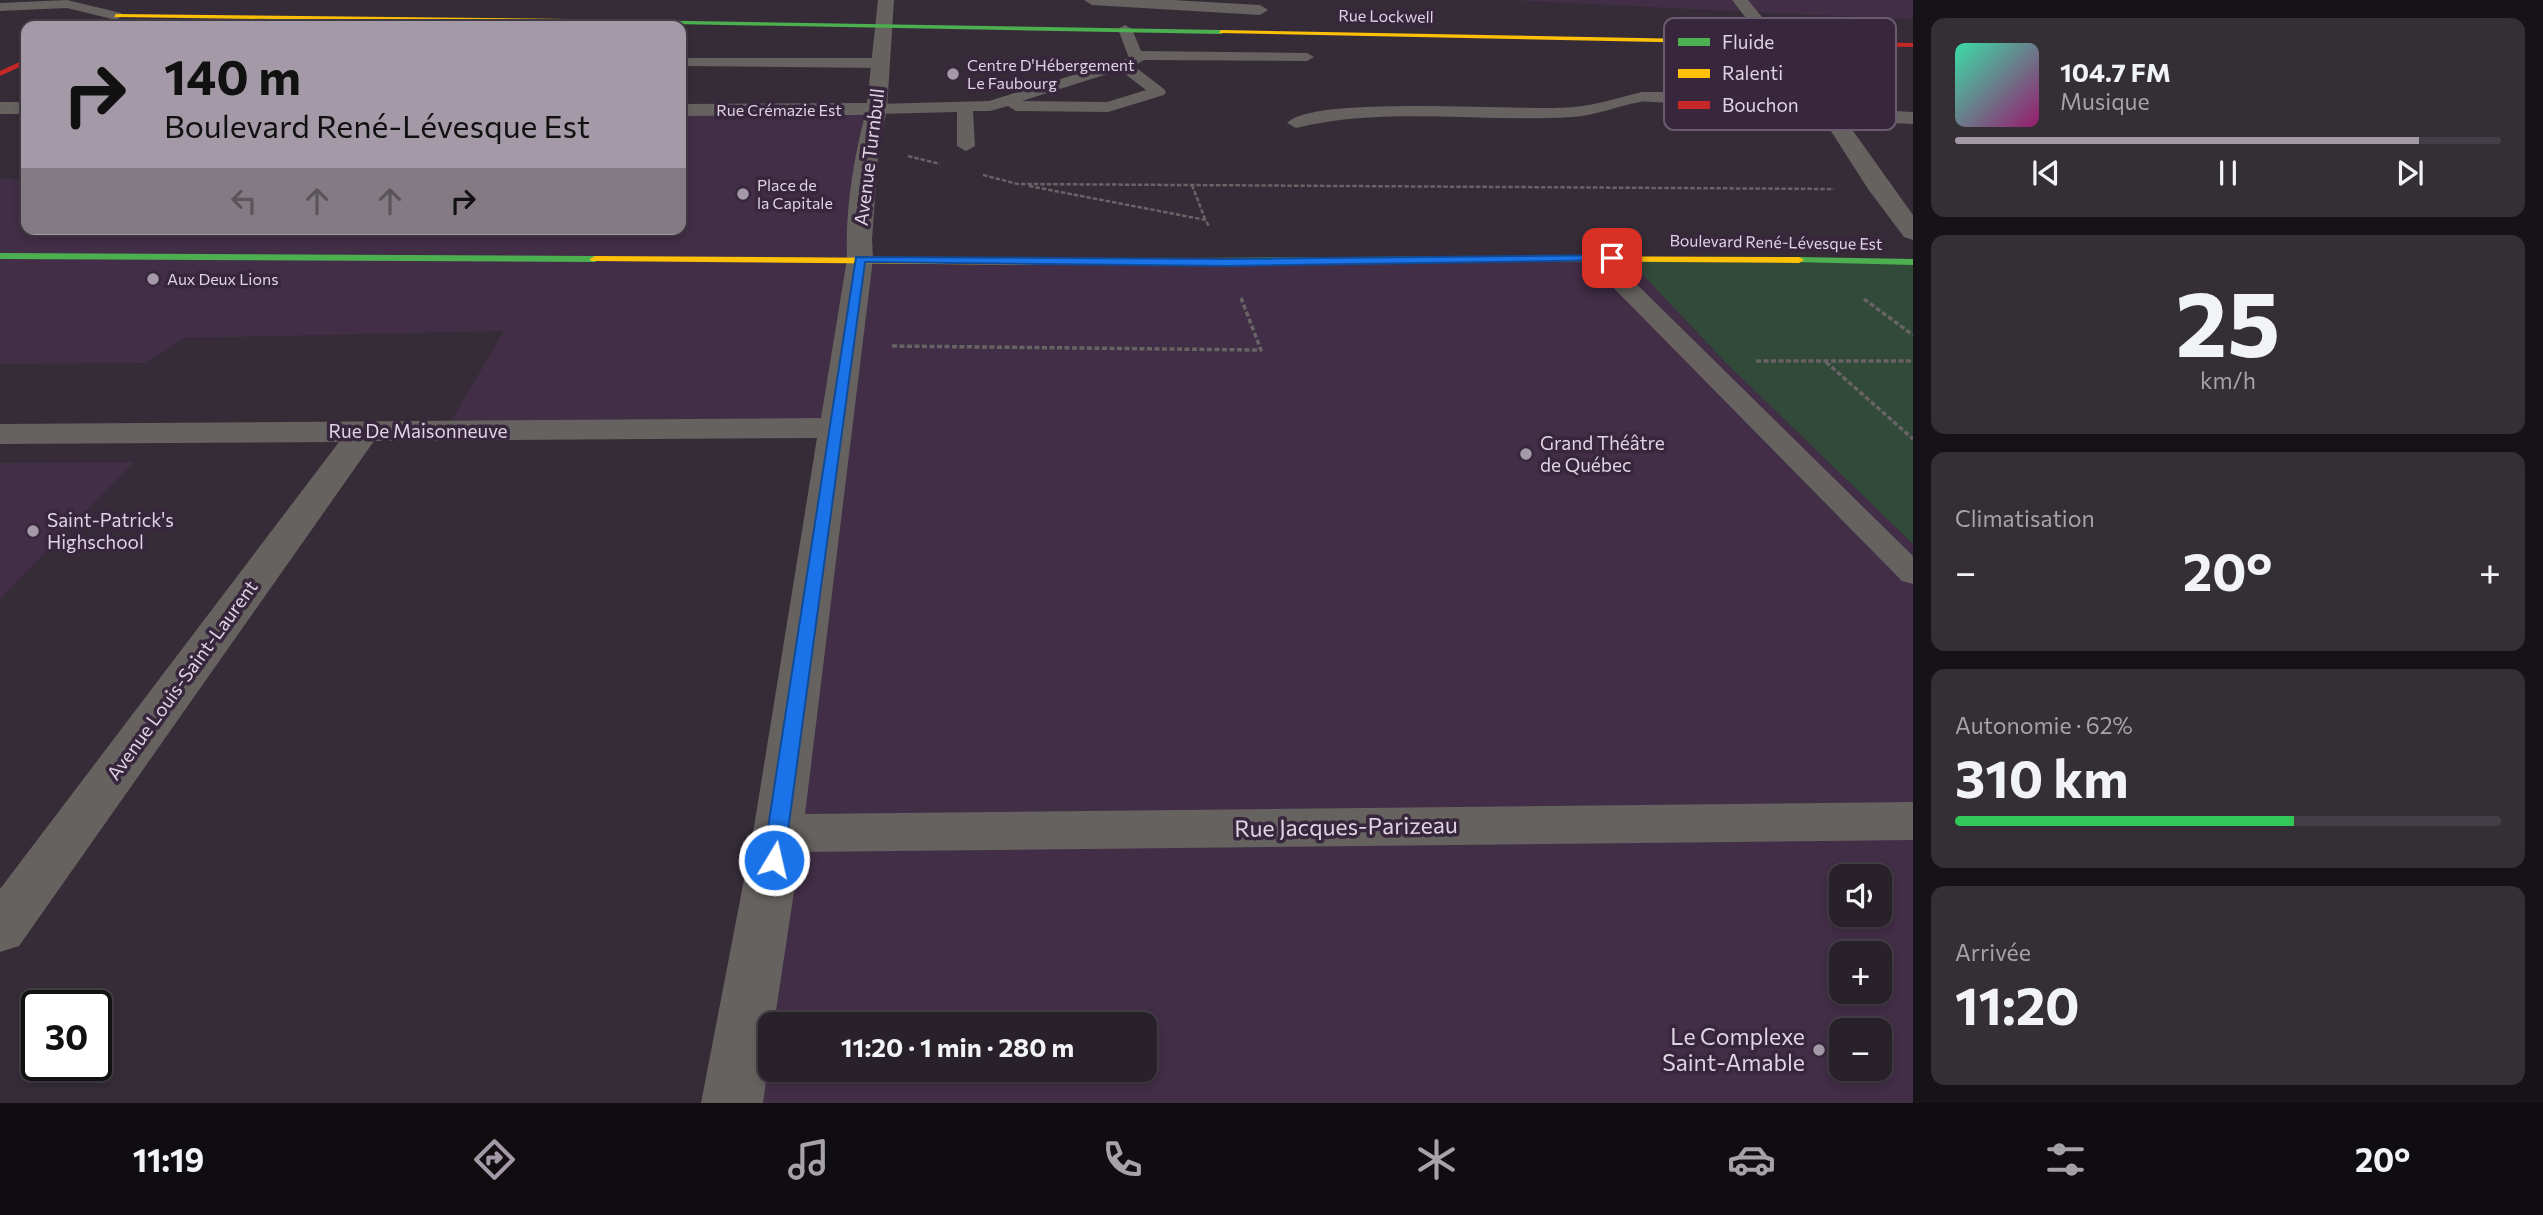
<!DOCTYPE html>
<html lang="fr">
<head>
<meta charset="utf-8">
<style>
  :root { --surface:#282129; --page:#342e35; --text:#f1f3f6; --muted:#a5a3a8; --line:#443e46; --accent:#a499a6 }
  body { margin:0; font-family:Commissioner,sans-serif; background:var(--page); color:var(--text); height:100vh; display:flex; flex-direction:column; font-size:26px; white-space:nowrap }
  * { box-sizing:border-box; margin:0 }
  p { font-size:23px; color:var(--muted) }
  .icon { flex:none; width:38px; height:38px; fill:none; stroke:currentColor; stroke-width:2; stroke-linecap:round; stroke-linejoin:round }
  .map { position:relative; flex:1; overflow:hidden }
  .panel { display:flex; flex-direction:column; gap:18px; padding:18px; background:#161217; width:630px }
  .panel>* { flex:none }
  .hud { position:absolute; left:21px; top:21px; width:665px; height:214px; border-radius:14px; box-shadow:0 4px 10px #0003,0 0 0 2px var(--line); background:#a499a6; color:#111; overflow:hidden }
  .fabs { position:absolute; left:1829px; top:864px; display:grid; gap:14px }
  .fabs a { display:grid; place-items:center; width:63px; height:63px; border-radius:14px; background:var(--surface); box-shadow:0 4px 10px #0003,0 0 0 2px var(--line); font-size:35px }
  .speed { position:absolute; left:21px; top:990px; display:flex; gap:14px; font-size:35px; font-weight:700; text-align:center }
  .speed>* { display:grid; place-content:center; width:91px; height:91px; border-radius:50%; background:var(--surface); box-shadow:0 4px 10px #0003,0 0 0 2px var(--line); line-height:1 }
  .speed .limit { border:4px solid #111; border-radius:10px; background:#fff; color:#111 }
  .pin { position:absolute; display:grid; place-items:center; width:60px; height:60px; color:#fff; margin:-30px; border-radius:14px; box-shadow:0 4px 10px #0006 }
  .me { position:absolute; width:77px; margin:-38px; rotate:9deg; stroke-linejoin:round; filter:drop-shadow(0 0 5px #0008) }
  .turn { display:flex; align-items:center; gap:24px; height:147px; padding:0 28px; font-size:32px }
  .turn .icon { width:91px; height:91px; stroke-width:2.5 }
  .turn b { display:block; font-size:49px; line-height:60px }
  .lanes { display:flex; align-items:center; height:66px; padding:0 28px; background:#0003; justify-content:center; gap:35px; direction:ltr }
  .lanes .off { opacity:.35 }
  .big { font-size:52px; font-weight:700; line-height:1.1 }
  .panel .card { flex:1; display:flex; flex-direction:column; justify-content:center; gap:10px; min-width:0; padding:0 24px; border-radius:14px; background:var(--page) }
  .panel .dial { align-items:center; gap:0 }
  .dial b { font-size:91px; line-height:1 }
  .song { display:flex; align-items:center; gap:21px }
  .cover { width:84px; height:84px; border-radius:10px; background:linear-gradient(135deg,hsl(160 70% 55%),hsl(320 70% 35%)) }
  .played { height:7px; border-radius:4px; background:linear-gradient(90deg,var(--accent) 85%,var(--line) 85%) }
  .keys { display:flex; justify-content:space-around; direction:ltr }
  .heat { display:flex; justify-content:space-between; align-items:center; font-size:38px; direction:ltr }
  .charge { height:10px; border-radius:5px; background:linear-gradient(90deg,#34c759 62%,var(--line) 0) }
  .trip { position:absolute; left:758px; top:1012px; width:399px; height:70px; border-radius:14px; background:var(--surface); box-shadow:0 4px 10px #0003,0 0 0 2px var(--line); font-weight:700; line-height:70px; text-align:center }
  .tabs { display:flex; height:112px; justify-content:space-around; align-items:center; background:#100d10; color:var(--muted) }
  .tabs .icon { width:49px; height:49px }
  .tabs .current { color:var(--accent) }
  .tabs b { font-size:32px; color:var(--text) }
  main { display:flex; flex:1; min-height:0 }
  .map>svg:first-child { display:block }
  .built { fill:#422e47; fill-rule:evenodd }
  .green { fill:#324a3a }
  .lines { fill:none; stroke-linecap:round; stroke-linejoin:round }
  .path-far1 { stroke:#686365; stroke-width:2.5; stroke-dasharray:4.5 2; stroke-linecap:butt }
  .path { stroke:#686365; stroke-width:3.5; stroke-dasharray:5 2.5; stroke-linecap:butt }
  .lane { fill:#65625f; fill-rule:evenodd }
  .street { fill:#65625f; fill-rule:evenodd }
  .fast { fill:#4caf50; fill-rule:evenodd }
  .slow { fill:#ffc107; fill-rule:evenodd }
  .jam { fill:#c62828; fill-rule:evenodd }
  .route { fill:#1a73e8; stroke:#114b97; stroke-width:2 }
  .poi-dot { fill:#a499a6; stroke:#38273c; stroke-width:2.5 }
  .labels { text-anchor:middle; stroke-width:7; stroke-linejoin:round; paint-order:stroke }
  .far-street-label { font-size:16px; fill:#dfd4e2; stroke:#38273c }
  .far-poi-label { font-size:16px; fill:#dfd4e2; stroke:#38273c; text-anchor:start }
  .street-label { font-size:19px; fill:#dfd4e2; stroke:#38273c }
  .poi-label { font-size:19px; fill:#dfd4e2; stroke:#38273c; text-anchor:start }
  .near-street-label { font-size:23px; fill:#dfd4e2; stroke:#38273c }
  .near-poi-label { font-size:23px; fill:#dfd4e2; stroke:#38273c; text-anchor:end }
  .key { fill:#38273c; stroke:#6a5b6e; stroke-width:2 }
  .key-label { font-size:19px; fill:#dfd4e2 }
</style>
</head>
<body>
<main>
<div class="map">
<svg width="1913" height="1103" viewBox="0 0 1913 1103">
  <rect width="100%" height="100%" fill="#352c37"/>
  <g class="built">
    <polygon points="1510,0 1913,0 1913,19 1751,12"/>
    <polygon points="1824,74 1886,80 1900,92 1835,88"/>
    <path d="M877,109L860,258H1627L1724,361L1913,544V1103H732L835,428L445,431L504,331L185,338L145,363L0,364V179H26V229H681V110ZM1841,877H1880V915H1841ZM1841,954H1880V992H1841ZM770,1024H1144V1069H770ZM1841,1031H1880V1069H1841Z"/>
    <polygon points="134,462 0,599 0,463"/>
  </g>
  <g class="green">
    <polygon points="299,20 291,26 124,26 134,21"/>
    <polygon points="1627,258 1913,262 1913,544 1724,361"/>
  </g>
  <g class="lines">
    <g class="path-far1">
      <polyline points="908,156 940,164"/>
      <polyline points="983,175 1018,184 1834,189"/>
      <polyline points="1192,185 1205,219"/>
      <polyline points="1029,186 1206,220 1209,227"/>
    </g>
    <g class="path">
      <polyline points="1864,299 1913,335"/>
      <polyline points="892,346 1261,350 1241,298"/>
      <polyline points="1756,361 1913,361"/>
      <polyline points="1826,362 1913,439"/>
    </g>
    <g class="lane">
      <polygon points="67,0 121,13 123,16 116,20 67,8 0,11 0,3"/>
      <path d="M1125,25L1132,29L1141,51L1307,53L1314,57L1307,61L1144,60L1134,66L1164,89L1166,92L1164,95L1108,112L1016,111L1008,106L990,111H973L975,146L966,151L957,146V112L877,114L869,109L877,104L989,101L1129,58L1118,29ZM1120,70L1146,90L1107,102L1022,101Z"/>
      <polygon points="681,58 880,58 888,63 880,68 681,66"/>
      <path d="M1642,92H1672L1680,97C1671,107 1652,100 1640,102C1617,106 1595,116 1572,117C1480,123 1386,106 1296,128L1287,123C1313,94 1525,112 1574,107C1597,105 1620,97 1642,92Z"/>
      <polygon points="1753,99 1828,105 1836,110 1828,115 1747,107 1745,104"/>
      <polygon points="1597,252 1605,253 1913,556 1913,584 1902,581 1589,263 1586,258 1589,253"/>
    </g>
    <g class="street">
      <path d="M878,0H894L887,109L879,145L872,239L873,259L805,814L1913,802V840L800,852L774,1024H770V1054L763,1103H701L753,833L817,438L374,441L19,946L0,952V889L339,442L0,444V424L821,418L847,259C845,212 853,161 865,115L681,116V104L867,103Z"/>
      <polygon points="1084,0 1172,0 1260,5 1268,10 1260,15 1092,5"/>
      <polygon points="1732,0 1748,0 1837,108 1913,112 1913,124 1846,121 1913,215 1913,240 1904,237 1868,189 1822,117"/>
      <rect x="0" y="102" width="26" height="12"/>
    </g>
    <g class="fast">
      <polygon points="568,19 1221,30 1224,32 1221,34 566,22"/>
      <polygon points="0,253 595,256 600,259 595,262 0,259"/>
      <polygon points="1520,256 1524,257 1524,261 1046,265 1041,262 1046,259"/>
      <polygon points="1799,257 1913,259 1913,265 1795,262 1795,258"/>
    </g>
    <g class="slow">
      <polygon points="116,14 568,19 571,21 568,23 114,17"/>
      <polygon points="1221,30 1799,41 1803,43 1799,45 1219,33"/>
      <polygon points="595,256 1046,259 1051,262 1046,265 591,261 590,259"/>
      <polygon points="1520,256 1799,257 1804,260 1799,263 1516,261 1516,257"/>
    </g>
    <g class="jam">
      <polygon points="1799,41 1913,43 1913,47 1796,45"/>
      <polygon points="26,59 26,64 0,76 0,71"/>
    </g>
  </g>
  <polygon class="route" points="1612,255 1618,258 1616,260 1227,266 865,262 784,860 781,866 774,868 766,866 763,860 856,257 1227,259"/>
  <g class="poi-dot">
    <circle cx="953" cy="74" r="7"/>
    <circle cx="743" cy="194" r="7"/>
    <circle cx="153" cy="279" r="7"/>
    <circle cx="1526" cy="454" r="7"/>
    <circle cx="33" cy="531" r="7"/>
    <circle cx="1819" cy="1050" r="7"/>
  </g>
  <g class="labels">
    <g class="far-street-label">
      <text transform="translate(1386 16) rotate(1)" y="6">Rue Lockwell</text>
      <text x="779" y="116">Rue Crémazie Est</text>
      <text transform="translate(1776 242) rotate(1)" y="6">Boulevard René-Lévesque Est</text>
    </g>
    <g class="far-poi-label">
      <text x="967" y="71">Centre D'Hébergement<tspan x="967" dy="18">Le Faubourg</tspan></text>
      <text x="757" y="191">Place de<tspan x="757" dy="18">la Capitale</tspan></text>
      <text x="167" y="285">Aux Deux Lions</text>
    </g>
    <g class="street-label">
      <text transform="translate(869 157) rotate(-83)" y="7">Avenue Turnbull</text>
      <text x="418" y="438">Rue De Maisonneuve</text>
      <text transform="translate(182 680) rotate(-54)" y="7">Avenue Louis-Saint-Laurent</text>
    </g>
    <g class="poi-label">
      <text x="1540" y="450">Grand Théâtre<tspan x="1540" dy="22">de Québec</tspan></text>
      <text x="47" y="527">Saint-Patrick's<tspan x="47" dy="22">Highschool</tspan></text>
    </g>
    <g class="near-street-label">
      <text transform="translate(1346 827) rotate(-1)" y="8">Rue Jacques-Parizeau</text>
    </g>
    <g class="near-poi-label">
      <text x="1805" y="1045">Le Complexe<tspan x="1805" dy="26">Saint-Amable</tspan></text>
    </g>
  </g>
  <rect x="1664" y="18" width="232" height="112" rx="10" class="key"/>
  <rect x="1678" y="38" width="32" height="8" fill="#4caf50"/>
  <rect x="1678" y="69" width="32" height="9" fill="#ffc107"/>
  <rect x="1678" y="101" width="32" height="8" fill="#c62828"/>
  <g class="key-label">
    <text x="1722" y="49">Fluide</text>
    <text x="1722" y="80">Ralenti</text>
    <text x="1722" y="112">Bouchon</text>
  </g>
</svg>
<div class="fabs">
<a><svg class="icon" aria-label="sound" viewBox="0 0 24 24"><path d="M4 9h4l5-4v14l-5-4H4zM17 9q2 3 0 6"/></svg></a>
<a>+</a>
<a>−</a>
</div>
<div class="speed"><div class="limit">30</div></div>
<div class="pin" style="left:1612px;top:258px;background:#d93025"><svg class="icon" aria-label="arrive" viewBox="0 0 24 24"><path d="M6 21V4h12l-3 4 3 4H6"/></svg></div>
<svg class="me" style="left:774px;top:860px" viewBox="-20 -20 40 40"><circle r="17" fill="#1a73e8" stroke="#fff" stroke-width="3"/><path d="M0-11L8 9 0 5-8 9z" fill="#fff"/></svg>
<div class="trip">11:20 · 1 min · 280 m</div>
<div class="hud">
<div class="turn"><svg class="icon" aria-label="right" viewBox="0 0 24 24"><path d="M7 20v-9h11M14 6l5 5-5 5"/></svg><div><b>140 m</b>Boulevard René-Lévesque Est</div></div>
<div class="lanes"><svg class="icon off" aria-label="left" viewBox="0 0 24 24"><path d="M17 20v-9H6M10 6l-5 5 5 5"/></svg><svg class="icon off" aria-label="ahead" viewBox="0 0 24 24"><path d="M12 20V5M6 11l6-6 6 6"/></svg><svg class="icon off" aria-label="ahead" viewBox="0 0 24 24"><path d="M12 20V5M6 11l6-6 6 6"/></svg><svg class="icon" aria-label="right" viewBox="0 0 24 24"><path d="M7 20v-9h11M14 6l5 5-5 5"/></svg></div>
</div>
</div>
<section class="panel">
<div class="card">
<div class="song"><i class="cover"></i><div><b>104.7 FM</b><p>Musique</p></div></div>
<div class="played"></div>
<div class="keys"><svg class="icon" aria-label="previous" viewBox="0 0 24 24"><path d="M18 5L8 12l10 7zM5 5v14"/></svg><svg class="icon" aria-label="pause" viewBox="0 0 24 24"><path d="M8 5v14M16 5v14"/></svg><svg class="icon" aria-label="next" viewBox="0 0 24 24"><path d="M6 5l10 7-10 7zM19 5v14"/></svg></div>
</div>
<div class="card dial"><b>25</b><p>km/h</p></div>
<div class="card"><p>Climatisation</p>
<div class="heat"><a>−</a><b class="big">20°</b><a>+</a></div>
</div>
<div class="card"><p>Autonomie · 62%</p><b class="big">310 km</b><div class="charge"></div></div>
<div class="card"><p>Arrivée</p><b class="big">11:20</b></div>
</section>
</main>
<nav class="tabs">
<b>11:19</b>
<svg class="icon current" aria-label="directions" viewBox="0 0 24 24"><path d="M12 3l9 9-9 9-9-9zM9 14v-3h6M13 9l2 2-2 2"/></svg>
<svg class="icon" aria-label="music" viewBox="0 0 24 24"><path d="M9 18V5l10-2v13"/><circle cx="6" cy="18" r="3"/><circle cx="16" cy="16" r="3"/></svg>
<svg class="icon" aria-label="phone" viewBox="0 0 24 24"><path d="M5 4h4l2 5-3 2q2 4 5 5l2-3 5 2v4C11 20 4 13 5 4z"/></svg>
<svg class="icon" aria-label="climate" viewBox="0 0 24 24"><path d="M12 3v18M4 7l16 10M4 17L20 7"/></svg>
<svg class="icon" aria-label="car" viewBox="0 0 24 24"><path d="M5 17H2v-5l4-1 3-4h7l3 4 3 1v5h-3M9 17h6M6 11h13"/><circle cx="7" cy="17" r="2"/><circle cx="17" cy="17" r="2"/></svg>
<svg class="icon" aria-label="filters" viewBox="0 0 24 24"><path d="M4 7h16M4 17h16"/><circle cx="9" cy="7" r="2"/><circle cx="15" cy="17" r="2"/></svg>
<b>20°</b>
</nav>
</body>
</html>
